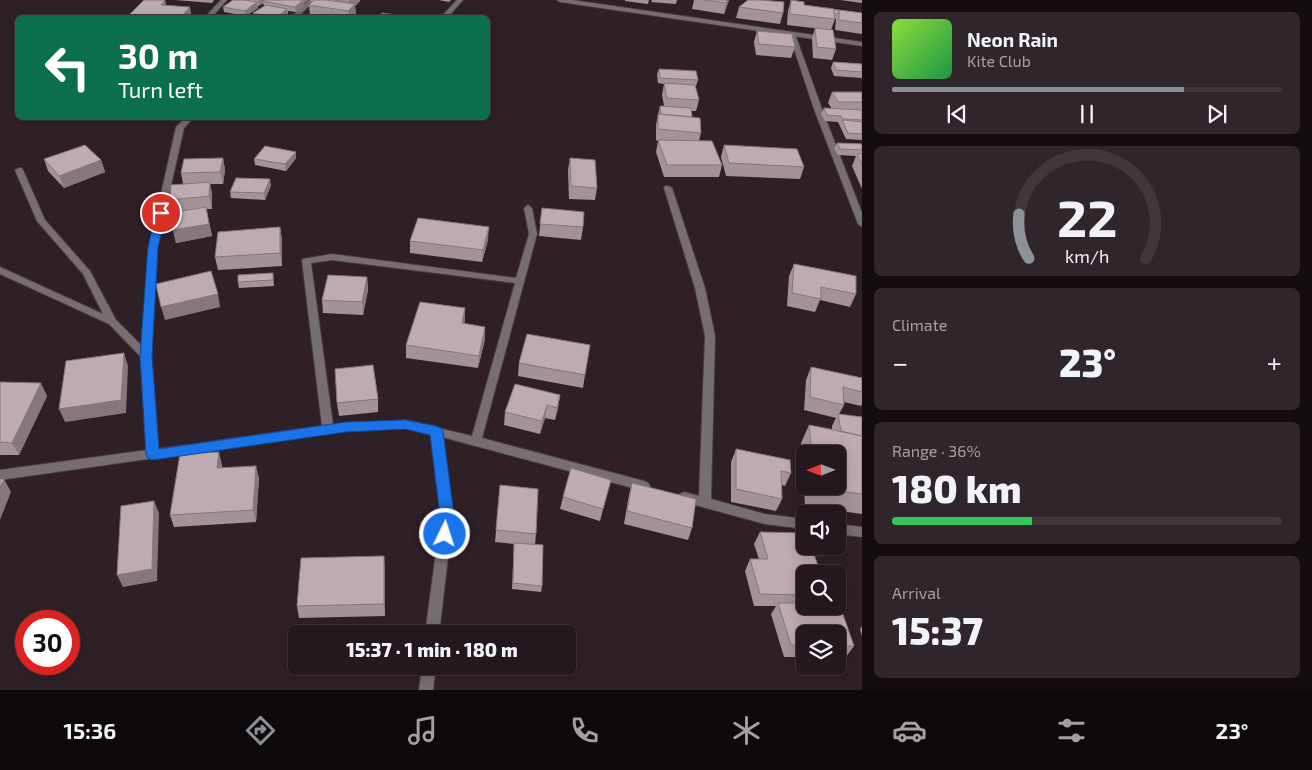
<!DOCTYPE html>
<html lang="en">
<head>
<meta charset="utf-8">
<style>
  :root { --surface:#23181d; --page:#2f252a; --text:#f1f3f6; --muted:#a3a0a4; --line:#40373b; --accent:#8c9099 }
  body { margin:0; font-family:"Exo 2",sans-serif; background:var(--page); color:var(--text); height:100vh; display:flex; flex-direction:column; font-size:19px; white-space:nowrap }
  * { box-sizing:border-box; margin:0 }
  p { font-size:16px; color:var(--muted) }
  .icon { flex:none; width:28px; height:28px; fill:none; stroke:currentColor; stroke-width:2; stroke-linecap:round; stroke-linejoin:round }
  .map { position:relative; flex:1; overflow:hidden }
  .sheet { display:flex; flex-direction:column; gap:12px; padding:12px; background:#130d10; width:450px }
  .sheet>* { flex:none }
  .hud { position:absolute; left:15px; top:15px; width:475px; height:105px; border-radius:8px; box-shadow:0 2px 12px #0003,0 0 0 1px var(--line); background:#0b6e4f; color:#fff; overflow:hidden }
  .needle { width:32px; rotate:269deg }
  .fabs { position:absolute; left:796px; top:445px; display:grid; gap:10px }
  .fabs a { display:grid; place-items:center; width:50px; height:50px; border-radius:8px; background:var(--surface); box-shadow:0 2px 12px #0003,0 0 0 1px var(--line); font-size:25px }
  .speed { position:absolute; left:15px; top:610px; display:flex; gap:10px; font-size:25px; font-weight:700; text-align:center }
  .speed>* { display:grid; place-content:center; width:65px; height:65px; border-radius:50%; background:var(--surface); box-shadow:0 2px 12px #0003,0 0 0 1px var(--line); line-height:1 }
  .speed .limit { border:8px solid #d22; background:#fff; color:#111 }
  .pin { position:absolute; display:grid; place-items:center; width:42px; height:42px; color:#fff; margin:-21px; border:2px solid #fff; border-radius:50%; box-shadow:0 1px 5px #0007 }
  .me { position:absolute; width:55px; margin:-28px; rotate:4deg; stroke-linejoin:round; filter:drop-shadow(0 0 4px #0008) }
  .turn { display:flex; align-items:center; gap:18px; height:105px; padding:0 20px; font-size:22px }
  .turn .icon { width:65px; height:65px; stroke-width:2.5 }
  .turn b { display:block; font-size:35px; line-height:42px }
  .big { font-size:38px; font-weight:800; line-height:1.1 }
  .sheet .tile { flex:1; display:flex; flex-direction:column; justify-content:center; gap:8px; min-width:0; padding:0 18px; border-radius:8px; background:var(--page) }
  .sheet .dial { align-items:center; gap:0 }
  .dial svg { height:130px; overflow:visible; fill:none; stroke:var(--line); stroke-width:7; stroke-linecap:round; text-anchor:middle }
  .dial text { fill:var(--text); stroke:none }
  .song { display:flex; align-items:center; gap:15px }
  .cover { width:60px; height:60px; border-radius:8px; background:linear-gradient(135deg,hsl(90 70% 55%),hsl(140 70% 35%)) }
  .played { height:5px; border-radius:2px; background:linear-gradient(90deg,var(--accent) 75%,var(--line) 75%) }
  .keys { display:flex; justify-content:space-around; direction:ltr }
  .heat { display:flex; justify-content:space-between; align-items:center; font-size:28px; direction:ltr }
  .charge { height:8px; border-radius:4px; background:linear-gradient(90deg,#34c759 36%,var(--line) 0) }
  .trip { position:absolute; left:288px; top:625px; width:288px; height:50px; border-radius:8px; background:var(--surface); box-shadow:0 2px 12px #0003,0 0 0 1px var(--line); font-weight:800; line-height:50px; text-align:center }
  .tab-bar { display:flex; height:80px; justify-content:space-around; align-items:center; background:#0e0a0c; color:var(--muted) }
  .tab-bar .icon { width:35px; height:35px }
  .tab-bar .active { color:var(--accent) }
  .tab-bar b { font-size:22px; color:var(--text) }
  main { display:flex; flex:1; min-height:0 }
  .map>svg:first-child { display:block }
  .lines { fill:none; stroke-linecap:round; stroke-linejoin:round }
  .minor-casing { stroke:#493b41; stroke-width:2 }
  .tertiary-casing { stroke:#493b41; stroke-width:2 }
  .minor { fill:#766e72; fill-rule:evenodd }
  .tertiary { fill:#766e72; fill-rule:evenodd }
  .wall { fill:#a3929a; fill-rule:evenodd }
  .shaded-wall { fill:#85777d }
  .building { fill:#beaab3; stroke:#85777d }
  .route { fill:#1a73e8; stroke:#114b97 }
</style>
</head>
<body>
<main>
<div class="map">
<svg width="862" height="690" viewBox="0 0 862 690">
  <rect width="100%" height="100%" fill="#2f2027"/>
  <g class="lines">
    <defs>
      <g id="minor">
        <polygon points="221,0 227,0 211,18 204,18"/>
        <polygon points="309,0 315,0 297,18 290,18"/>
        <polygon points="457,0 463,0 447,18 440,18"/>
        <polygon points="790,33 795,34 822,109 862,213 862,227 858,224 814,109 789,34"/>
        <path d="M185,118H193L184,128L157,247L151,356L158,449L322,426L302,261L303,259L332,254L516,278L529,234L524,208L528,205L532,208L537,234L482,438L644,481L648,483L650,486L648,489L644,491L442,437L453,515L439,634H425L441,515L431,434L405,428L346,431L0,480V470L147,450L141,357L109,324L0,274V267L103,314L83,274L37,221L15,170L19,168H22L45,220L90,271L116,320L142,346L149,247L176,127ZM332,260L515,283L472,436L405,420L333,425L311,263Z"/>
        <polygon points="665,186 668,186 672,188 705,288 715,336 711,499 765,514 805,519 805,529 765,524 684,502 680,500 678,497 680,494 684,492 699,496 705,336 695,288 664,188"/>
        <polygon points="838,524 862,527 862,537 838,534"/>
        <polygon points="422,666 436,666 433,690 419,690"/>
      </g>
      <polygon id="tertiary" points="557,0 572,0 862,42 862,46 560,2"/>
    </defs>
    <use href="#minor" class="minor-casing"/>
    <use href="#tertiary" class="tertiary-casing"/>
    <use href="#minor" class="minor"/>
    <use href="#tertiary" class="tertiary"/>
  </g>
  <g class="wall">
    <polygon points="175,0 214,0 212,3"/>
    <polygon points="233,0 308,0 303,4 304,6 296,12 288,11 288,15 284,18 254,18 253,13 264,6 263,3 259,6 258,6 258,8 246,16 224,12 223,7"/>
    <polygon points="311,0 360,0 360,1 355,6 356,15 353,18 322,18 310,16 309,5 311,3"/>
    <polygon points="439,0 451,0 449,2"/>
    <polygon points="625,0 649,0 648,4 625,1"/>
    <polygon points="652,0 677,0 676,4 651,2"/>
    <polygon points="694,0 729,0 724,14 692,9"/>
    <polygon points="791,0 804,5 862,13 862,34 835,30 836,19 835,19 831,30 787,25 788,11"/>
    <polygon points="840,0 862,0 862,3"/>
    <polygon points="739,7 783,13 780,24 736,18"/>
    <polygon points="815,28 836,49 832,60 813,58 812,39"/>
    <polygon points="757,31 795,47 791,58 756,55 754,42"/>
    <polygon points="833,62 862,64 862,78 834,76 831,68"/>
    <polygon points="659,69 698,80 696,86 695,86 699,100 696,111 691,111 692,117 701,133 699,140 722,165 719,177 664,177 656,152 658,141 656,140 656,125 660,106 664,106 662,95 664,84 658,83 657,74"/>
    <polygon points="832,92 862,92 862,140 846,139 838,122 825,121 821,114 824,108 832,109 828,103"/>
    <polygon points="837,143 862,144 862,189 852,166 856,156 838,155 834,149"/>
    <polygon points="724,145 804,167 800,179 726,176 721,157"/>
    <polygon points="223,158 225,170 223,184 210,184 212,194 212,209 206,209 212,236 176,243 173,230 182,211 173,212 170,200 183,184 181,173"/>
    <polygon points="296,158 286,171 255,165 254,159"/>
    <polygon points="570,158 597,188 595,200 569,199 568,170"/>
    <polygon points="44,159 101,160 105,172 64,188 48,171"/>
    <polygon points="271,185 265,200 231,198 230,192"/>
    <polygon points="542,208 583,227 581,240 539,236"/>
    <polygon points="280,227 282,240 282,266 218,270 215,257"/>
    <polygon points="488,240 482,262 410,253 410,241"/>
    <polygon points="794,264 856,294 850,307 820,300 815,312 787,306 789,276"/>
    <polygon points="273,273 274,286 239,288 238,282"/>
    <polygon points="367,277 368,290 363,315 323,313 322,300"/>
    <polygon points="465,308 464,324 485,327 485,339 478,368 406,358 406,345"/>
    <polygon points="519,363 585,375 583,388 518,376"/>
    <path d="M811,367L862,378V404L861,406L844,402V405L839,414L862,417V514L805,506L801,443L809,425L832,429V426L836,418L804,410L806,380ZM805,454H838V486H805Z"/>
    <polygon points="0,382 47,396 19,455 0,455"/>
    <polygon points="560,395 558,408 555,420 545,418 540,434 504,425 505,412"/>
    <polygon points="378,399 378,412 339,416 337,403"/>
    <polygon points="736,449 791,473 785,486 782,485 782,499 776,511 731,502 731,462"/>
    <polygon points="222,465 222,468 259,478 256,522 174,527 170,515"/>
    <polygon points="611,480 600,521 560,509 563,497"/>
    <polygon points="632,483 692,528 688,540 624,524 629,495"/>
    <polygon points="500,485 536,534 535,545 542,586 541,592 512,589 514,544 495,542"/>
    <polygon points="760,532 805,574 805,606 854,646 846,657 838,657 838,634 805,634 805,657 784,657 771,614 776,606 754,606 745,571 750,559 759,559 754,544"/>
    <polygon points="385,568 385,616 299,618 297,606"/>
    <polygon points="862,626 862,636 860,629"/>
  </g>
  <g class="shaded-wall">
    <polygon points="165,0 168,11 161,5"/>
    <polygon points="258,0 266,0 263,1 263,3 259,6"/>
    <polygon points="303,0 308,0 304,4"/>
    <polygon points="303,0 304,6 296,12 295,7"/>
    <polygon points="350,0 360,0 355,6 356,15 353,18 349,18 348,2"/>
    <polygon points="727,0 729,0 724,14 726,3"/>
    <polygon points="257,2 258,8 246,16 245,11"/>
    <polygon points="190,7 192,18 180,18"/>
    <polygon points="287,9 288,15 284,18 276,18"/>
    <polygon points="296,152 296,158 286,171 285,164"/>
    <polygon points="223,158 225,170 223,184 220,172"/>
    <polygon points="101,160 105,172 64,188 59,176"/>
    <polygon points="270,179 271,185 265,200 264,193"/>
    <polygon points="210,182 212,194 212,209 209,196"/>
    <polygon points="206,207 212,236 176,243 173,230"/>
    <polygon points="280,227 282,240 282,266 280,253"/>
    <polygon points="489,227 488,240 482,262 483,250"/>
    <polygon points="367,277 368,290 363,315 362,302"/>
    <polygon points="218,294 220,307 165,320 161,307"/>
    <polygon points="465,308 465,321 461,336 462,323"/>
    <polygon points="485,327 485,339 478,368 479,356"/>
    <polygon points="124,353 128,366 126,413 65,422 59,409"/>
    <polygon points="41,383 47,396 19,455 12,443"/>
    <polygon points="560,395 558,408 555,420 557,408"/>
    <polygon points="547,405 545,418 540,434 542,421"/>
    <polygon points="219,452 222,465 220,481 217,468"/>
    <polygon points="256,466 259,478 256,522 253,510"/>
    <polygon points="4,479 11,492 0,520 0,488"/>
    <polygon points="154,501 159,513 157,581 123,587 117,575"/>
    <polygon points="384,556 385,568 385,616 384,604"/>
  </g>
  <g class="building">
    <polygon points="144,0 165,0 161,5 190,7 180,18 131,18 134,15 129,15"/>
    <polygon points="233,0 244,0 257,2 245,11 223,7"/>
    <polygon points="265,0 303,0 295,7 263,1"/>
    <polygon points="314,0 325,0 355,4 348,11 309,5"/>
    <polygon points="335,0 350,0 348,2"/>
    <polygon points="704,0 727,0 726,3"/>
    <polygon points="748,0 760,0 784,2 783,13 739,7"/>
    <polygon points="791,0 804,2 804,5 834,9 835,19 790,14"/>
    <polygon points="266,5 287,9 276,18 253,13"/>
    <polygon points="834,10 839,10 838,14 834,13"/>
    <polygon points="839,10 862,13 862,23 839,20"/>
    <polygon points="382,13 419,18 378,18"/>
    <polygon points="815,28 833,30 836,49 817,47"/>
    <polygon points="757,31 792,34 795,47 759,44"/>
    <polygon points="833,62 862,64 862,72 836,70"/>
    <polygon points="659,69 696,71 698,80 660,78"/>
    <polygon points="664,83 695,85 699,100 667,98"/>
    <polygon points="832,92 862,92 862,102 838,102"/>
    <polygon points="660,106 691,108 692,117 661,114"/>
    <polygon points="824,108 862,110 862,120 843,119 841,116 827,115"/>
    <polygon points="658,114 700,118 701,133 658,129"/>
    <polygon points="842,120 862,122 862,134 848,133"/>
    <polygon points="658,140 712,141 722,165 667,165"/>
    <polygon points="837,143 862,144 862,150 840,149"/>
    <polygon points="85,145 101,160 59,176 44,159"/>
    <polygon points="724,145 797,149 804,167 729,163"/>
    <polygon points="265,146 296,152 285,164 254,159"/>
    <polygon points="857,154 862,154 862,165"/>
    <polygon points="223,158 220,172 181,173 184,159"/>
    <polygon points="570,158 595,160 597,188 571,186"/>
    <polygon points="236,178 270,179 264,193 230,192"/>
    <polygon points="210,182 209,196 170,200 171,185"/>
    <polygon points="206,207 209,224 173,230 170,213"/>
    <polygon points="542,208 584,212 583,227 540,224"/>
    <polygon points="418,218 489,227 483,250 410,241"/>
    <polygon points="280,227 280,253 215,257 218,232"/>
    <polygon points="794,264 856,276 856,294 821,287 821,299 792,293"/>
    <polygon points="211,271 218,294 161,307 156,284"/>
    <polygon points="273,273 273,280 238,282 238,275"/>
    <polygon points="328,275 367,277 362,302 322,300"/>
    <polygon points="420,302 465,308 462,323 485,327 479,356 406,345"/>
    <polygon points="527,334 590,345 585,375 519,363"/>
    <polygon points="124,353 121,400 59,409 66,361"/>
    <polygon points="373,365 378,399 337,403 335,369"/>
    <polygon points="811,367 862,378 862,392 843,387 844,405 810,397"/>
    <polygon points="0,382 41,383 12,443 0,442"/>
    <polygon points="515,384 560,395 557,408 547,405 542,421 505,412"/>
    <polygon points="838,414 862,417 862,436 841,431"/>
    <polygon points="809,425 862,436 862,494 814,488 814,486 838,486 838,454 812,454"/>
    <polygon points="736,449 790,460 791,473 781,471 782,499 736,489"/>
    <polygon points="219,452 217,468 256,466 253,510 170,515 180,454"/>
    <polygon points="571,468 611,480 603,509 563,497"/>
    <polygon points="0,479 4,479 0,488"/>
    <polygon points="632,483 696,499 692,528 627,511"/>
    <polygon points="500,485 538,489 536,534 496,530"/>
    <polygon points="154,501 152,569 117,575 121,506"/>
    <polygon points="760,532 805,533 805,546 811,546 821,574 805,574 805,595 760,594 750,559 768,559"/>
    <polygon points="514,543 543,545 542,586 513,583"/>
    <polygon points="384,556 384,604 297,606 301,558"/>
    <polygon points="778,603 805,603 805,606 838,606 838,603 839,603 854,646 838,646 838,634 805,634 805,646 791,645"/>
  </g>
  <polygon class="route" points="161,210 166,213 158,247 152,356 159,449 346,422 405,420 436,426 441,428 443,431 454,515 450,538 445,540 440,538 438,534 440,515 430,435 405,429 346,432 153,460 148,458 146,455 140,356 148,247 156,213"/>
</svg>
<div class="fabs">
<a><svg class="needle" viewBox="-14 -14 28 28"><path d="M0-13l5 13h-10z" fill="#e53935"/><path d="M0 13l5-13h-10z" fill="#a3a0a4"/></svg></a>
<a><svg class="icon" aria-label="sound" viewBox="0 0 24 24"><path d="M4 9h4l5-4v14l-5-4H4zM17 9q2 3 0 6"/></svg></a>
<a><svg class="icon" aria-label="search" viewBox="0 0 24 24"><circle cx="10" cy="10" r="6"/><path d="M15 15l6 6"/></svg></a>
<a><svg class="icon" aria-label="layers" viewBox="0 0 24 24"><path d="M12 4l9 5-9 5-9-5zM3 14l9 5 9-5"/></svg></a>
</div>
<div class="speed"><div class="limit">30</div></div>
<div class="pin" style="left:161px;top:213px;background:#d93025"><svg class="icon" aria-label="arrive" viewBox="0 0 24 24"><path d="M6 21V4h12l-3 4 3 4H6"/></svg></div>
<svg class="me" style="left:445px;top:534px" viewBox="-20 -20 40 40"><circle r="17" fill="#1a73e8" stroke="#fff" stroke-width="3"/><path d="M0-11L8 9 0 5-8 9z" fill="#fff"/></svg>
<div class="trip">15:37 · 1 min · 180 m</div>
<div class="hud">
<div class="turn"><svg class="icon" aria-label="left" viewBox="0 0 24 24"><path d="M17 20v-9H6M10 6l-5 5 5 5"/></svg><div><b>30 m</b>Turn left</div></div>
</div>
</div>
<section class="sheet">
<div class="tile">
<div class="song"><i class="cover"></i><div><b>Neon Rain</b><p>Kite Club</p></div></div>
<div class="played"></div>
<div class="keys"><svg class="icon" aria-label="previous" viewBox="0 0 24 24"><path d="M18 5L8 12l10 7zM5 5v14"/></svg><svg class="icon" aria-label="pause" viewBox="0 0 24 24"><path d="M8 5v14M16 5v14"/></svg><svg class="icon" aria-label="next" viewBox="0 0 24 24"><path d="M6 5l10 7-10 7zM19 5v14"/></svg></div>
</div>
<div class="tile dial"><svg viewBox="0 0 100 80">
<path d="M14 69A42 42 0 1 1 86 69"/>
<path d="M14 69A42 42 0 0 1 8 42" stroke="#8c9099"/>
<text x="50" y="56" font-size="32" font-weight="700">22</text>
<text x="50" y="72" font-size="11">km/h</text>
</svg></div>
<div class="tile"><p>Climate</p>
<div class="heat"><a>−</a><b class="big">23°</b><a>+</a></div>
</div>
<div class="tile"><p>Range · 36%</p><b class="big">180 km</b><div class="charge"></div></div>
<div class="tile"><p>Arrival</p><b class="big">15:37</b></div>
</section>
</main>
<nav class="tab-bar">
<b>15:36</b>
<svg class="icon active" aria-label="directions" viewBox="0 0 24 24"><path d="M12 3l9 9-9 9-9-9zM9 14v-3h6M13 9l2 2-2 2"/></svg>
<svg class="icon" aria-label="music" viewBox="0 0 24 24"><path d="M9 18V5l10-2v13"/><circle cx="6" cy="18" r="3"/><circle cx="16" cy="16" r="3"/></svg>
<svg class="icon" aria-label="phone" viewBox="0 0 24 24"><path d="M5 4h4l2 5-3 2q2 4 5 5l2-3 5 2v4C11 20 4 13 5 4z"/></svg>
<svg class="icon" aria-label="climate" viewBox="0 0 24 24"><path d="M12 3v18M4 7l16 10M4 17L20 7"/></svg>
<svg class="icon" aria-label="car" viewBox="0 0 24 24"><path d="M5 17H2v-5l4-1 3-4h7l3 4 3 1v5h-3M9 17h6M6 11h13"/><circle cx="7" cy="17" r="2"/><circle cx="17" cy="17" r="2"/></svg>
<svg class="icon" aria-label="filters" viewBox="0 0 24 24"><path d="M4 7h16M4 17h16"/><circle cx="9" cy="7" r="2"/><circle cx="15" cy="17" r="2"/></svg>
<b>23°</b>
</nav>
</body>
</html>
